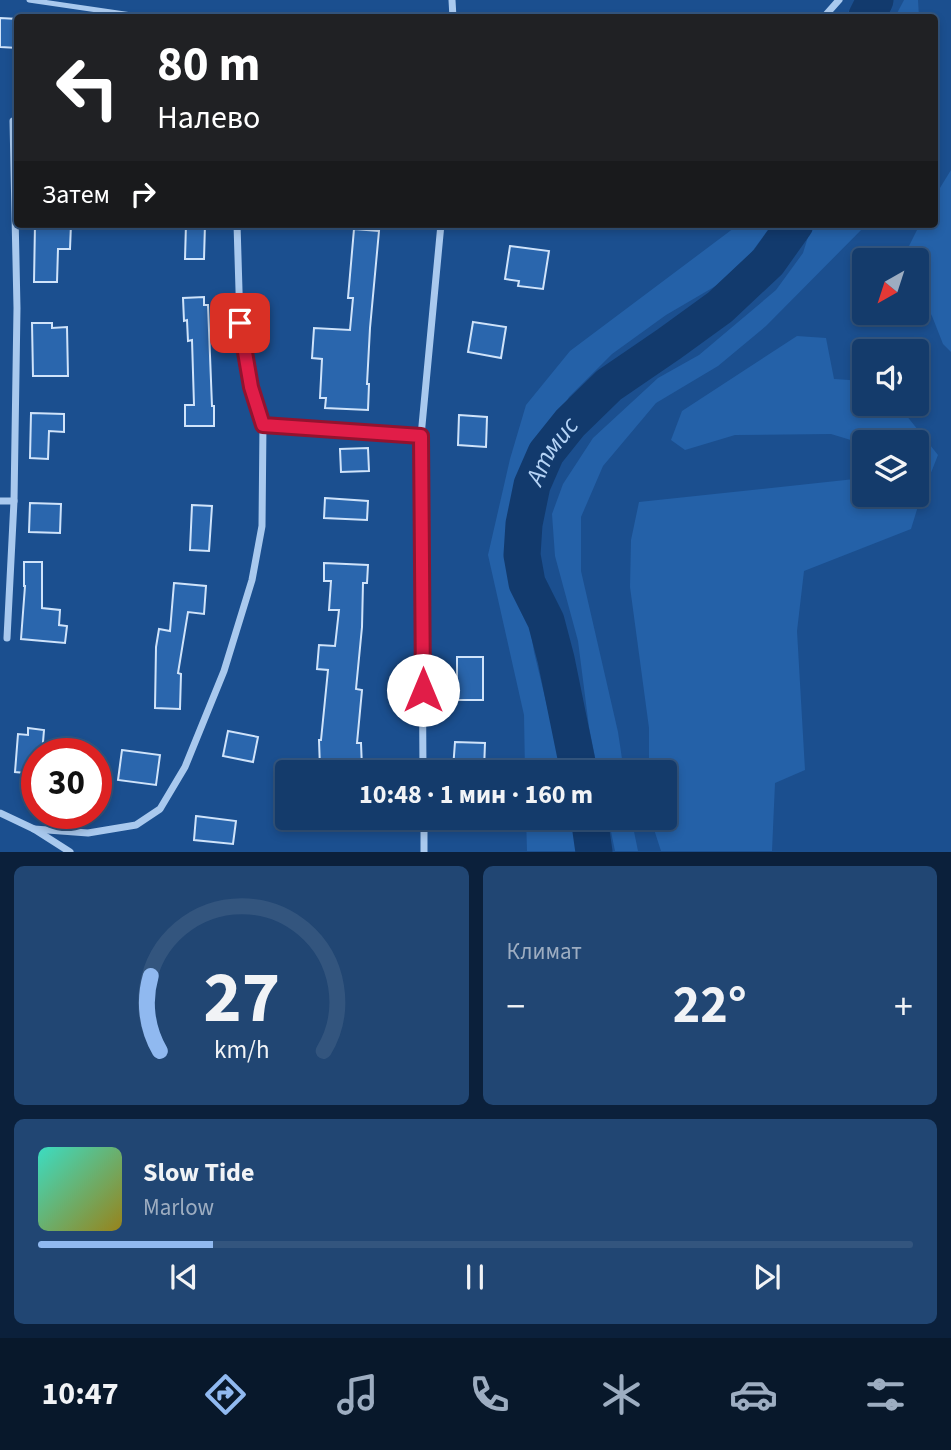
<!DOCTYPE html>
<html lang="ru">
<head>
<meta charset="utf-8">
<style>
  :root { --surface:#143b6b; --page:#214673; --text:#f1f3f6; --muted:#9dadc1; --line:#33557e; --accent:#90b9f0 }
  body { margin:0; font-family:"Source Sans 3",sans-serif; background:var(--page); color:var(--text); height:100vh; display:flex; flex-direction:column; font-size:26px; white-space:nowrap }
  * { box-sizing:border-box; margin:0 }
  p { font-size:23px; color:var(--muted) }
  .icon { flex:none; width:38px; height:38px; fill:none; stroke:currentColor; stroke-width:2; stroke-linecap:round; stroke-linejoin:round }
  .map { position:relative; height:852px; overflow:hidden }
  .panel { display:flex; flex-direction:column; gap:14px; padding:14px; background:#0b203b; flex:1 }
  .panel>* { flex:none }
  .banner { position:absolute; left:14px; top:14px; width:924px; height:214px; border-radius:7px; box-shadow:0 4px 10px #0003,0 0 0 2px var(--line); background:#202124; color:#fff; overflow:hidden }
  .needle { width:46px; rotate:219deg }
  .tools { position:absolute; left:852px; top:248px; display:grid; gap:14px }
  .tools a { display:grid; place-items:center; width:77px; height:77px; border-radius:7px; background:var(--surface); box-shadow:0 4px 10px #0003,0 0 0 2px var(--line); font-size:35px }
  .speed { position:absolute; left:21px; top:738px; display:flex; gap:14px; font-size:35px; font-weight:700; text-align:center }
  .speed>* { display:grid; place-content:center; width:91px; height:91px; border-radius:50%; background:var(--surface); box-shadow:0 4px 10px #0003,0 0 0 2px var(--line); line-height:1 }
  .speed .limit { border:10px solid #d22; background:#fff; color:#111 }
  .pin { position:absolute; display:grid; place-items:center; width:60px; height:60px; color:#fff; margin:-30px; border-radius:14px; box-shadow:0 4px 10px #0006 }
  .me { position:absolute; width:77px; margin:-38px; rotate:0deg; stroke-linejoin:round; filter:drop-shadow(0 0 5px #0008) }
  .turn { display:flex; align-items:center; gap:24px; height:147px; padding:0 28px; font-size:32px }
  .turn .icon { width:91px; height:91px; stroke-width:2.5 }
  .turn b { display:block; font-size:49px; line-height:60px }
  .then { display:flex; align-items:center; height:66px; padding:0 28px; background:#0003; gap:14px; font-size:26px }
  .big { font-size:52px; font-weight:700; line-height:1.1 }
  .panel .tile { flex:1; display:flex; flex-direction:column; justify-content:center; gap:10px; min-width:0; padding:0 24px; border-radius:10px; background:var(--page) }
  .panel .dial { align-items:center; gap:0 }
  .dial svg { height:182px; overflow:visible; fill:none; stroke:var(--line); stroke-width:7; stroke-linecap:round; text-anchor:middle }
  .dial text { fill:var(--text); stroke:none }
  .song { display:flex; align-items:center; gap:21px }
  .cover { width:84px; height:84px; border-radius:10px; background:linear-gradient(135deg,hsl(170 70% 55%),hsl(50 70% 35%)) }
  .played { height:7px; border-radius:4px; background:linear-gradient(90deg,var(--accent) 20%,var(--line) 20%) }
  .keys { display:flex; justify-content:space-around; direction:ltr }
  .heat { display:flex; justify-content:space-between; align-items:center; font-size:38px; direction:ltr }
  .panel .tiles { flex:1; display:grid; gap:14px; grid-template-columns:1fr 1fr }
  .tile:last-child { grid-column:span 2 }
  .trip { position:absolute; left:275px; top:760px; width:402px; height:70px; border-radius:7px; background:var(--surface); box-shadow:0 4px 10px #0003,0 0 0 2px var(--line); font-weight:700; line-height:70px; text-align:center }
  .tab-bar { display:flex; height:112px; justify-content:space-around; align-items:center; background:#08182b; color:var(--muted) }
  .tab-bar .icon { width:49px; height:49px }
  .tab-bar .on { color:var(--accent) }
  .tab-bar b { font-size:32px; color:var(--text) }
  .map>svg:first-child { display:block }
  .green { fill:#2461a8 }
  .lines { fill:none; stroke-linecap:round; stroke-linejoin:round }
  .river { stroke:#123a6d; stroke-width:37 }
  .building { fill:#2a66ad; stroke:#cfe3fa; stroke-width:2 }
  .service { stroke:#a9c9ee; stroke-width:5 }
  .minor { stroke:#a9c9ee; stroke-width:7 }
  .route-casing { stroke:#92132f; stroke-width:18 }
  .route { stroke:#e11d48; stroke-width:12 }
  .labels { text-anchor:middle; stroke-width:7; stroke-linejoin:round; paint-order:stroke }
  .water-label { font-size:26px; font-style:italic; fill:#b5d3f5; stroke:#1b4f8f }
</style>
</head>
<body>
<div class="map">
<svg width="951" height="852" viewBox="0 0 951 852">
  <rect width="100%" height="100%" fill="#1b4f8f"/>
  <g class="green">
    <polygon points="855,0 870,0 861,17 844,17 851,8"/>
    <polygon points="904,0 918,0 919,17 895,17"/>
    <polygon points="951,170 951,352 943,344 932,316 917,289 917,261 907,261 906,252 920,224 934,224 935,196"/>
    <polygon points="735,224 770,224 768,230 751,253 719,284 666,315 612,354 569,397 540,451 526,485 517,524 511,574 527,608 534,652 549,714 568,772 525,772 524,715 488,555 510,459 526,405 570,351 734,228"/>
    <polygon points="812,224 867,224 766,326 718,366 656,403 603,466 581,517 581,571 618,732 624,772 598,772 589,727 578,641 555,556 552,514 563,484 593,438 658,378 699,355 776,290 803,253"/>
    <polygon points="797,336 826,338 834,379 864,381 864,404 896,404 902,410 938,455 919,503 911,529 804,571 797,631 805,770 775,783 772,851 661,851 650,817 665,817 665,772 649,772 649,728 630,587 631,540 639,502 864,478 864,495 917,495 917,443 864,444 831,434 735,435 685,450 671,440 682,411"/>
    <polygon points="526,817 578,817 584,851 527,851"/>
    <polygon points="608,817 631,817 638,851 615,851"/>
  </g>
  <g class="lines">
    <g class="river">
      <polyline points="866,18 875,0"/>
      <path id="s1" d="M579,772L556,659L546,621L527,583L522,555L524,524L532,485L546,453L570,423L609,385L669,344L720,307L768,262L795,224"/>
      <polyline points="589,817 594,852"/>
    </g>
  </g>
  <g class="building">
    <polygon points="0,18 18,19 18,48 0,47"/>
    <polygon points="35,224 71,224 70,249 58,249 57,282 34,282"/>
    <polygon points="186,224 205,224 204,259 185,259"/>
    <polygon points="354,229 379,231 370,328 367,384 369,384 368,410 325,408 326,398 320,398 322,359 312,358 314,328 350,330 353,298 348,298"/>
    <polygon points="510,246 549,251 543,289 518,286 519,281 505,279"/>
    <polygon points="204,297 204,305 208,305 212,406 214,406 214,426 185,426 185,405 194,405 192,340 188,341 187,320 184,321 183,298"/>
    <polygon points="473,322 506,327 501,358 468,352"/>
    <polygon points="32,323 52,323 52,328 67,327 68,376 33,376"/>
    <polygon points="31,413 64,414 64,432 49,431 48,459 30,458"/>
    <polygon points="459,415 487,417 486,447 458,445"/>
    <polygon points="368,448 369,471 341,472 340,449"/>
    <polygon points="325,498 368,501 367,520 324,518"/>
    <polygon points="30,503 61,504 60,533 29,532"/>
    <polygon points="192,505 212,506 209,551 190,550"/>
    <polygon points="24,562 42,562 42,608 60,610 59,625 67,626 65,643 21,639 25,586 24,586"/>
    <polygon points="324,563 368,565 367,583 363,583 362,627 356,689 362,690 357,743 361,743 362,768 320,768 319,740 321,740 328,670 317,669 319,645 335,646 339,610 329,610 331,581 324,581"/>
    <polygon points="174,583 206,586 204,614 188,612 178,673 181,674 180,709 155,708 156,647 159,629 170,631"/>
    <rect x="457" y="657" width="26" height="43"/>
    <polygon points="28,728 44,730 42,754 37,754 37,774 15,772 18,734 28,735"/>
    <polygon points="228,731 258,737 253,762 223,756"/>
    <polygon points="455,742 485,743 484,770 453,769"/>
    <polygon points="122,750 160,755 156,785 118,780"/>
    <polygon points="196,816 236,821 233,844 194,840"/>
  </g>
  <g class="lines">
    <polyline class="service" points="29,0 152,18"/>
    <g class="minor">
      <polyline points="452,0 453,18"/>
      <polyline points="823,18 839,0"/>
      <polyline points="263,424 421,436"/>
      <polyline points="0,501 14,501"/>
      <polyline points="7,638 14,501 17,308 13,121"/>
      <polyline points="423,772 421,436 441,224"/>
      <polyline points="0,813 34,829 70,852"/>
      <polyline points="424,817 424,852"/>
      <polyline points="34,829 88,833 136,825 160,809 185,767 224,671 252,580 262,526 263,424 251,387 240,323 237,224"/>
    </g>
  </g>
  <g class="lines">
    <defs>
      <polyline id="route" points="240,323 251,387 263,425 421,436 423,690"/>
    </defs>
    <use href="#route" class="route-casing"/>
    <use href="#route" class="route"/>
  </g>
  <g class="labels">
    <g class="water-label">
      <text dy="9" stroke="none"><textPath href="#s1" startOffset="336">Атмис</textPath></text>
    </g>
  </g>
</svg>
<div class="tools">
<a><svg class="needle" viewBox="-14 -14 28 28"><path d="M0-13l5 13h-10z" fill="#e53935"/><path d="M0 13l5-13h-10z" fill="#9dadc1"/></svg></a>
<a><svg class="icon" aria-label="sound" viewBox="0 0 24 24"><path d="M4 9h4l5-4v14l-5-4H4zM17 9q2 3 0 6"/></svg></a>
<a><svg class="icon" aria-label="layers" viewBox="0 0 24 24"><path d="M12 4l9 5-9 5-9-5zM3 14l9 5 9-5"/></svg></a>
</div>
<div class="speed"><div class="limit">30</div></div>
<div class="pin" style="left:240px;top:323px;background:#d93025"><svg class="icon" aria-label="arrive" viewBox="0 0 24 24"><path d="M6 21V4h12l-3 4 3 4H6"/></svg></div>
<svg class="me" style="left:423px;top:690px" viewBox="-20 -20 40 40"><circle r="19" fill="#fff"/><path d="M0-13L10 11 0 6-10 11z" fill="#e11d48"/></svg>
<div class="trip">10:48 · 1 мин · 160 m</div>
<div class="banner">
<div class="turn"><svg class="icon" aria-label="left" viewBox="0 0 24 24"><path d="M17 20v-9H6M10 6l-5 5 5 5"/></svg><div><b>80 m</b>Налево</div></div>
<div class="then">Затем<svg class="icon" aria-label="right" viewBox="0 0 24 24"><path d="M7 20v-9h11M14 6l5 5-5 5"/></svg></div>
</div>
</div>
<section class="panel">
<div class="tiles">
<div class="tile dial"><svg viewBox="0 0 100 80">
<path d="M14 69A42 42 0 1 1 86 69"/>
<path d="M14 69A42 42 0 0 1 10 36" stroke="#90b9f0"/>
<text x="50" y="56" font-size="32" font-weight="700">27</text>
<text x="50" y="72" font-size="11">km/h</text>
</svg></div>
<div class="tile"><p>Климат</p>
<div class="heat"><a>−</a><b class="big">22°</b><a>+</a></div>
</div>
<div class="tile">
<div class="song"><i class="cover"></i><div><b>Slow Tide</b><p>Marlow</p></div></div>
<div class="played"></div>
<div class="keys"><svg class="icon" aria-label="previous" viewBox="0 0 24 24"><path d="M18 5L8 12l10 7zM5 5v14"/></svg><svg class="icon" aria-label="pause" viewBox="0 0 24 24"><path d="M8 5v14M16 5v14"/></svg><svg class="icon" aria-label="next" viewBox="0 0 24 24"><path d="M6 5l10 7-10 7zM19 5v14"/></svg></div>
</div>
</div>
</section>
<nav class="tab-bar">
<b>10:47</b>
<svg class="icon on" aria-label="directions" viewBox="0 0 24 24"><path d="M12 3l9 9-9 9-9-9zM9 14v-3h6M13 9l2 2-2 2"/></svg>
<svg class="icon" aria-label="music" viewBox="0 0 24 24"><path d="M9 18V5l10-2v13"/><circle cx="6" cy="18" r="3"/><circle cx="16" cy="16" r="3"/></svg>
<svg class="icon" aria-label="phone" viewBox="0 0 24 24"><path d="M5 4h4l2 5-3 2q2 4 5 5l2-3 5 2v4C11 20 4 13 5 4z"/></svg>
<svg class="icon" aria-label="climate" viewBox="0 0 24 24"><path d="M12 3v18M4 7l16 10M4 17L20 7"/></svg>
<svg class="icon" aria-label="car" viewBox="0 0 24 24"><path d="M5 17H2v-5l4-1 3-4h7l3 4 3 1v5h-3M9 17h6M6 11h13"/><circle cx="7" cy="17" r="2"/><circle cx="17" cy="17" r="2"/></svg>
<svg class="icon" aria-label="filters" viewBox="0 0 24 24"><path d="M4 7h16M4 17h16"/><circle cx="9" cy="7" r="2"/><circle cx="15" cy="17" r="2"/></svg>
</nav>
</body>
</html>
